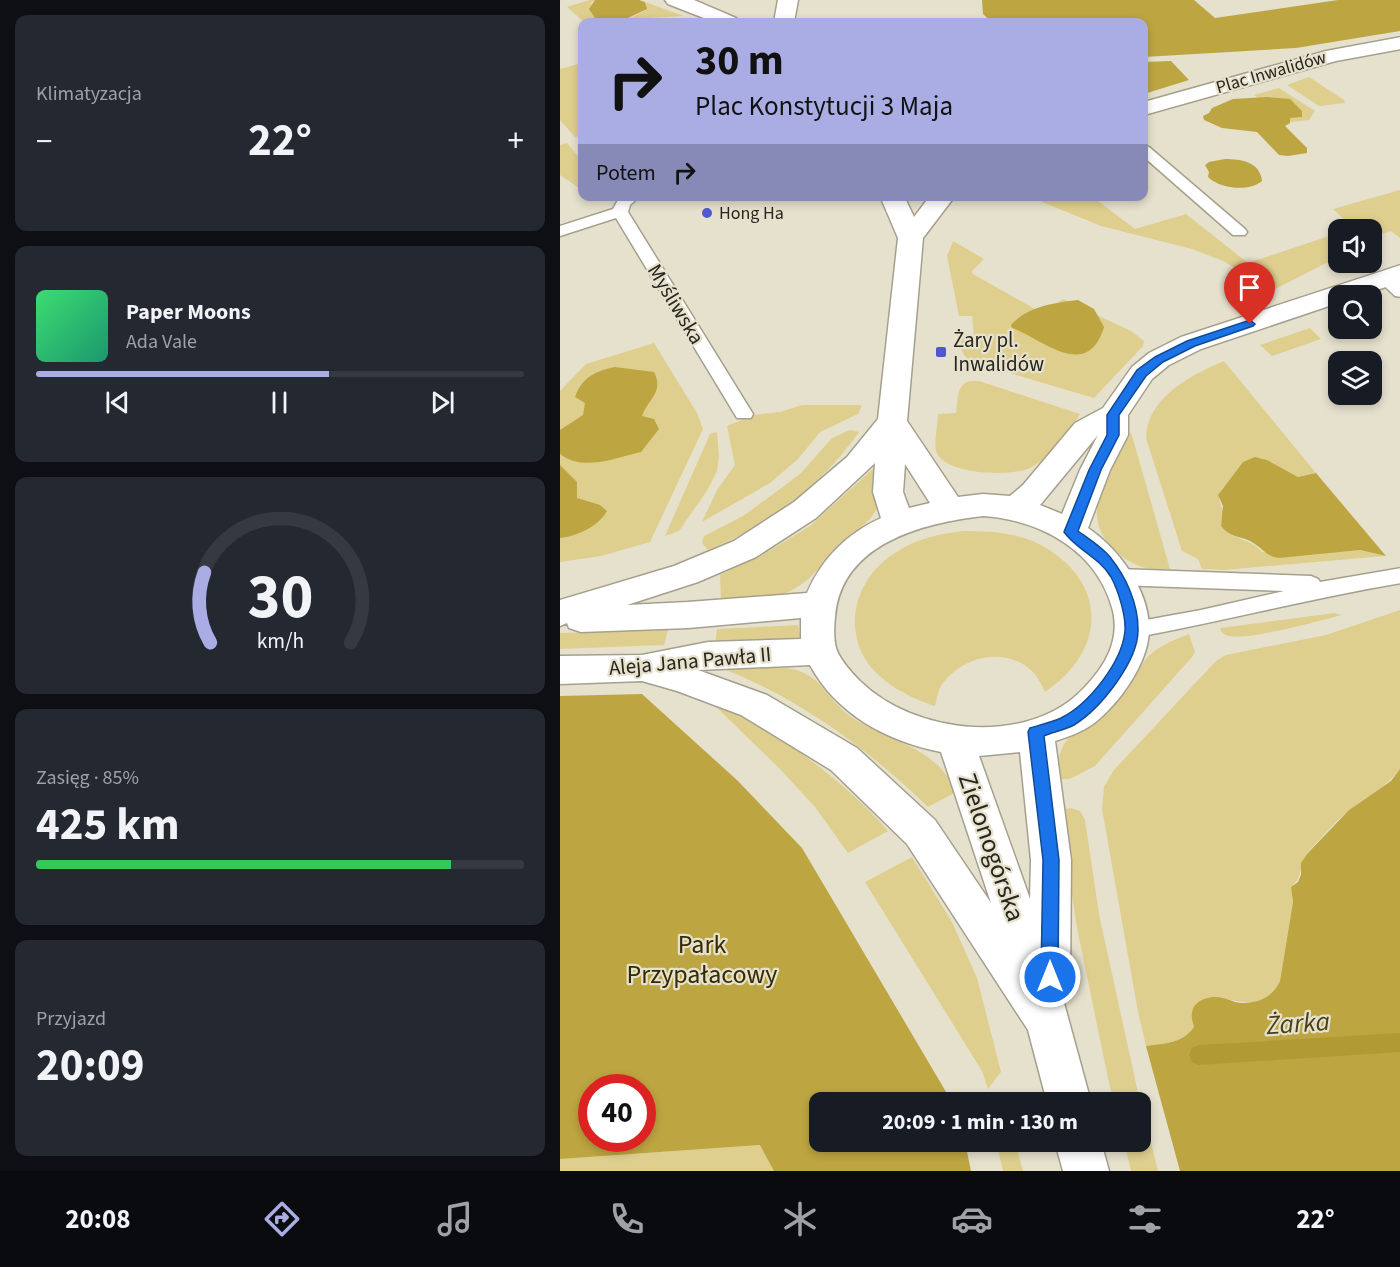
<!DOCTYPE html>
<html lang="pl">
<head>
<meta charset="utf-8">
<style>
  :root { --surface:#171b24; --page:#242831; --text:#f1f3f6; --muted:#9ea1a6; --line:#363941; --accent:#a9ade4 }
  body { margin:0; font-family:"Source Sans 3",sans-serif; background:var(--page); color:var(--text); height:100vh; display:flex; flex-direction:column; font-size:22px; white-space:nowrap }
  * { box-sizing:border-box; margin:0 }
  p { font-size:20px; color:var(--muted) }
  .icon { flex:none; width:33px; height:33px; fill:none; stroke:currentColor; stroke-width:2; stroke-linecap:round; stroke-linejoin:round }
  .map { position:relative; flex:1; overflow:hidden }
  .details { display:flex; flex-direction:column; gap:15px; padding:15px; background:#0d0f14; width:560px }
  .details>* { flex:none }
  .guide { position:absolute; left:18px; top:18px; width:570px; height:183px; border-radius:12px; box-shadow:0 3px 9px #0003; background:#a9ade4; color:#111; overflow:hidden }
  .controls { position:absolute; left:768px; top:219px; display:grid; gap:12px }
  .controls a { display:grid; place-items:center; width:54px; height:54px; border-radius:12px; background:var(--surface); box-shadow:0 3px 9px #0003; font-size:30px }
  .speed { position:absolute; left:18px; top:1074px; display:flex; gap:12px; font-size:30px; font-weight:700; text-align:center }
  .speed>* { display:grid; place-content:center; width:78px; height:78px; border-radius:50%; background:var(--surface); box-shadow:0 3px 9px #0003; line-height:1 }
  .speed .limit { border:9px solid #d22; background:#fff; color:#111 }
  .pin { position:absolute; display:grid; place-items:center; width:51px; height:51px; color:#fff; margin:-62px -26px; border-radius:50% 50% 50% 0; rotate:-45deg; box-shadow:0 0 6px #0007 }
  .pin .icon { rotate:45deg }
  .me { position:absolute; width:66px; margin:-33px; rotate:0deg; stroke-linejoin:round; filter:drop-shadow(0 0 4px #0008) }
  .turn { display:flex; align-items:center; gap:21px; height:126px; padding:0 18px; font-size:27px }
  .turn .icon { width:78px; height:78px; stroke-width:2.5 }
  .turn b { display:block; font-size:42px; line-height:51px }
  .then { display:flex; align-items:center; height:57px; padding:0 18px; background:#0003; gap:12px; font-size:22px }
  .big { font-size:45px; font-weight:700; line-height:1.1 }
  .details .tile { flex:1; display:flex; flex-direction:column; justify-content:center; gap:9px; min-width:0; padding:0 21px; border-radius:12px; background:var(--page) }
  .details .dial { align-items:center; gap:0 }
  .dial svg { height:156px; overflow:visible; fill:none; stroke:var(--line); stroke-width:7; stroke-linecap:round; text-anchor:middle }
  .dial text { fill:var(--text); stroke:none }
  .song { display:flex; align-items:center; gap:18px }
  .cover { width:72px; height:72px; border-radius:9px; background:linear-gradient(135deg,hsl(140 70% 55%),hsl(160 70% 35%)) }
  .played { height:6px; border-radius:3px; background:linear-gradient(90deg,var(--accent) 60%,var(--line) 60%) }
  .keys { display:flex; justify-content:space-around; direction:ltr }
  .heat { display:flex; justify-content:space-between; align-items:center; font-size:33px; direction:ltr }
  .charge { height:9px; border-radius:4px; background:linear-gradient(90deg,#34c759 85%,var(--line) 0) }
  .trip { position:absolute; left:249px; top:1092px; width:342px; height:60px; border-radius:12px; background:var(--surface); box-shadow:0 3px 9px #0003; font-weight:700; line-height:60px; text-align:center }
  .menu { display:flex; height:96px; justify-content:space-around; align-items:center; background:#090b0e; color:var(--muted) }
  .menu .icon { width:42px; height:42px }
  .menu .current { color:var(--accent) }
  .menu b { font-size:27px; color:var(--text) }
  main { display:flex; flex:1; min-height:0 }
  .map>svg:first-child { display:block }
  .green { fill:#dfcf8f }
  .forest { fill:#bda541; fill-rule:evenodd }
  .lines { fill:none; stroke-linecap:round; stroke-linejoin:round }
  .stream { fill:#b19a33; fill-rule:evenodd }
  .service-casing { stroke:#a5a08d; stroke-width:3 }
  .minor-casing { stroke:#a5a08d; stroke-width:3 }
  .tertiary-casing { stroke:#a5a08d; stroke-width:3 }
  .service { fill:#fff; fill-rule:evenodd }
  .minor { fill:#fff; fill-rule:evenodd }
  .tertiary { fill:#fff; fill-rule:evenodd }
  .route { fill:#1a73e8; stroke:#114b97; stroke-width:1.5 }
  .poi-dot { fill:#5158ce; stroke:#e6e1cd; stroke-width:2 }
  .labels { text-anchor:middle; stroke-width:4.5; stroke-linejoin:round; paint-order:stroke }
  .far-street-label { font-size:18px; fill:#27251d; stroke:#e6e1cd }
  .far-poi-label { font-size:18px; fill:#27251d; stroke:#e6e1cd; text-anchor:start }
  .street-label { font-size:21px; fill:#27251d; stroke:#e6e1cd }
  .poi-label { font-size:21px; fill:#27251d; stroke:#e6e1cd; text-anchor:start }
  .near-street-label { font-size:26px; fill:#27251d; stroke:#e6e1cd }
  .near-park-label { font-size:26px; fill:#352b00; stroke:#e6e1cd }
  .near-water-label { font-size:27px; font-style:italic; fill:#4a4016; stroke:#e6e1cd }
</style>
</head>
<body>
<main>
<section class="details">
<div class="tile"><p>Klimatyzacja</p>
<div class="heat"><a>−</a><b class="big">22°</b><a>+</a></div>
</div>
<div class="tile">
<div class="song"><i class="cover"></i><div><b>Paper Moons</b><p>Ada Vale</p></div></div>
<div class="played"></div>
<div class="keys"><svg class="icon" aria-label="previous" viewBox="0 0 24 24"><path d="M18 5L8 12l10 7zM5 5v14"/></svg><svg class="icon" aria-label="pause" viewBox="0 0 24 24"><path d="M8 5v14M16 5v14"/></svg><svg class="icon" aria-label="next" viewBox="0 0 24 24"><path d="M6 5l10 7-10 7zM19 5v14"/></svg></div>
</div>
<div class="tile dial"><svg viewBox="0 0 100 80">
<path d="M14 69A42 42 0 1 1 86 69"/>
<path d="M14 69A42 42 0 0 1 11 33" stroke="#a9ade4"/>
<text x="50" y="56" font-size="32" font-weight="700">30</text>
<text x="50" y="72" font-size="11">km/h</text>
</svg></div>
<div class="tile"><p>Zasięg · 85%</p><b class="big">425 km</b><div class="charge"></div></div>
<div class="tile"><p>Przyjazd</p><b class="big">20:09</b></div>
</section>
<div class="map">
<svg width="841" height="1171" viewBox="0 0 841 1171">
  <rect width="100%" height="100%" fill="#e6e1cd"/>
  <g class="green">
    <polygon points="29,0 35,0 31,3 36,18 24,22 7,7"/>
    <polygon points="85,2 124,16 68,19 86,10"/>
    <polygon points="22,63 22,135 15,137 0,120 0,69"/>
    <polygon points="749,77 784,100 785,103 759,106 727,85"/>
    <polygon points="719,88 755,111 749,120 731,122 694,95"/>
    <polygon points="7,143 22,161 22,190 0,175 0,145"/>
    <polygon points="840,190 840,238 831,231 812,238 812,230 789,229 793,228 773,209"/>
    <polygon points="470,197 533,197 575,229 626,214 688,263 778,233 778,257 713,290 663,261 632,249 541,226"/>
    <path d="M393,241L424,259L412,271L413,274L482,313L503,299L571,331L584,341L583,346L534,398L412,362C402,355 400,351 401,339L414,338L412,316H399L387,256Z"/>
    <polygon points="750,328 761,339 712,356 700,345"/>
    <polygon points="94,343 137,413 143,429 90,542 41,556 0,562 0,391 26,364"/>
    <path d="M664,361L756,473L738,477L701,458L683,462L660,492L659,498L663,512L661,526C672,540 690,538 702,552L800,550L826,556L663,570L642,569L638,559L622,551L586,438C587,397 631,375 664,361Z"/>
    <path d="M410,381H419L520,414C510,430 488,460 470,468C451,477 383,475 376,451C374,441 378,424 378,414L396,413C398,401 396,384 410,381Z"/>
    <polygon points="242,405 302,405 298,414 260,432 238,459 210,483 142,522 157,490 175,465 167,426 193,415 220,412"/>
    <path d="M290,430L299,432C261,486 209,525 148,550L142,543L144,536L183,516L220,489L241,473L272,438Z"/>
    <polygon points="157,432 159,456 157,471 148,489 119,531 105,536 150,434"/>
    <path d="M571,432L610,569C604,569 597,570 591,569C563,565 530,535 538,504C544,479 560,455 571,432Z"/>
    <path d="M314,468C317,479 323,492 319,504C312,523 295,530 282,543C260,564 254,581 224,594C204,602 182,600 161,601L160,575L204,554L250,526Z"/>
    <path d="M403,531C427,531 452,532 475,542C547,577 550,648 485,692C482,686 478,677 473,672C446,646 404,656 383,683C378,689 377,699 375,706C350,698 318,682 304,657C283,619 300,573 338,551C358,538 380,534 403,531Z"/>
    <path d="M840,610V769C827,787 807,796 789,810C775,822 762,837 749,851C738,863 744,877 731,887L733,902L720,981C708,1007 684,1005 661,997L632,1014L634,1027C622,1044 605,1043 586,1046L578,1012L542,809L544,787L553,771L656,661L666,655L766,635Z"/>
    <path d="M774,613L782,615C763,620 680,643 666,635C661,633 662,632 660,628Z"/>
    <polygon points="238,625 240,637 233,641 155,644 157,629"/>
    <polygon points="108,630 104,645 0,649 0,633"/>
    <path d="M629,634L635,652L632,657L535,766L510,779H496C497,766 498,754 505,743C515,728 536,720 549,709C564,696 572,680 582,664C593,648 611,641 629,634Z"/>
    <path d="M207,666C221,667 239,668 251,677C264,685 275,706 290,716C328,742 377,746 396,792L368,807C310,751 242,700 166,670L168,667Z"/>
    <path d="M153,704C213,727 286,782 328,831L288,853L255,807L219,768Z"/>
    <polygon points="511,808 520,811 525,820 539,914 580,1102 554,1102 549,1083 517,928 499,810"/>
    <polygon points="352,857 392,922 417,978 441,1072 428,1089 422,1071 305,882"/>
    <polygon points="581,1103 598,1171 571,1171 564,1142 580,1142"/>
    <polygon points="436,1142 456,1146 463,1171 443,1171"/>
    <polygon points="201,1145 214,1171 0,1171 0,1159"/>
  </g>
  <g class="forest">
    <polygon points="35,0 79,0 85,2 87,9 68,18 81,22 29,22 35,18 29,9"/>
    <polygon points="422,0 634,0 655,18 778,0 840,0 840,31 736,48 584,57 584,22 432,22 423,14"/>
    <polygon points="611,61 629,80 584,94 584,62"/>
    <polygon points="707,97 730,99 742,111 742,117 730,118 730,123 725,126 747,148 747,153 728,156 719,155 697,132 662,128 644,120 643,116 649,113 652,108 673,99"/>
    <path d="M665,159C682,159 700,162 702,181C689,192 660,189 648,177L649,172L645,165L649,162Z"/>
    <path d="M518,300L534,309L544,327C527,383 481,338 452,328L451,325C468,306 494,303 518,300Z"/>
    <path d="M55,367L94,372C104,392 89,398 82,416L94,419L99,429L81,452C55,458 23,472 0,454V430L23,415L25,403L15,397C22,377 36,371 55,367Z"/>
    <path d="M695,457L707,460L738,477L756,473L826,556L800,550L719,558C705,556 702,547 690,541C679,536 669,537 661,526L663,506L658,495L683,462Z"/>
    <path d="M0,465L17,482V498L40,505L47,511C38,527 17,536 0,538Z"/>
    <path d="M82,694L178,781L242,848L392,1102H260V1142H405L411,1171H214L200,1145L0,1159V696ZM32,1088H82V1138H32Z"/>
    <path d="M840,769V1171H620L586,1046C605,1043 622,1044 634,1027C633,1023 631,1017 632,1013C634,999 652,995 663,998C669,999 675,1003 681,1003C699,1003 713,997 720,981L733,902L731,887L738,882L741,875V863L747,854L789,810L831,781Z"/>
  </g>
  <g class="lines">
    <polygon class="stream" points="841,1033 841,1052 639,1065 632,1062 629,1055 632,1048 639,1045"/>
    <defs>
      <g id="service">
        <polygon points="584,146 589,147 685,229 687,232 685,235 673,235 584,157"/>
        <polygon points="62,196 80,196 70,205 68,212 193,414 191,418 177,418 56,218 0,236 0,226 53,209 58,200"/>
        <polygon points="824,273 830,274 841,283 841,297 835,296 816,278"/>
        <path d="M841,568V583C750,598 662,622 572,638L564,636L561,630L564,624L641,610L724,591L558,585L551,582L548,577L551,572L558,569L751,576L758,579L760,582Z"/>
      </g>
      <polygon id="minor" points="218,0 238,0 234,22 214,22"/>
      <g id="tertiary">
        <polygon points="105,0 134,0 176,18 179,22 154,22 108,4"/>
        <polygon points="841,37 841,49 776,61 584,115 584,102 766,51"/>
        <path d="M320,196H344L354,217L370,196H395L363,238L347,421L398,497L423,494L450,496L463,485L515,423L543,408L572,367L589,353L621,337L841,265V282L799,296H778V303L641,349L609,365L592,379L568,415V435L550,470L528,528C559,549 588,589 589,627C590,662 559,704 533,724C522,732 508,737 495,741L511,860L510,989L504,1003L531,1102H487L468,1030L347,844L271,770L181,715L117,691L82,681L0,684V656L82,655L148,642L241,639V618L128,628L21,632L9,628L7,623L0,626V600L114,566L174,541L234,502L287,457L318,419L338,238ZM538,435L520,470L502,514L480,505ZM315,463L313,492L321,518C288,533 262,558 247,593L128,602L67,605L138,582L196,557L256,518ZM345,464L370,503L349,508L343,492ZM423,516C481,520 538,551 553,611C560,642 544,667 524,688C469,747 355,735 300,681C292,673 283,663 278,653C273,643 274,627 275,617C281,543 363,523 423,516ZM250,665C277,715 327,741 381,752L431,903L375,820L297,748L207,695L138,670ZM460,752L471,860L470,899L419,756Z"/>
        <polygon points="495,1142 541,1142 549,1171 503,1171"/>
      </g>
    </defs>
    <use href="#service" class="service-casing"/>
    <use href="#minor" class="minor-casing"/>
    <use href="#tertiary" class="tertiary-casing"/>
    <use href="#service" class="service"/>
    <use href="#minor" class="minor"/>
    <use href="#tertiary" class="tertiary"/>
  </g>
  <path class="route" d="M690,320L695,324L693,326L635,346L603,362L586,376L559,415V435L541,470L518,531C529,539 542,547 550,557C566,577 578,603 578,629C579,661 540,709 514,725C505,730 493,732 484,736L499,860L498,977L496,983L490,985L483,983L481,977L483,860L468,732L470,728C480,725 492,722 501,718C529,704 562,662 565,631C566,615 558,590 551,577C539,557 517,550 504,532L529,470L547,435V415L577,370L595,357L627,341Z"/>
  <g class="poi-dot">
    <circle cx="147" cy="213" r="6"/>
    <rect x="375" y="346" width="12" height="12" rx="3"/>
  </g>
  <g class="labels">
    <g class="far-street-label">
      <text transform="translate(711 72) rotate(-16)" y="6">Plac Inwalidów</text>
    </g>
    <g class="far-poi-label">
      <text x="159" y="219">Hong Ha</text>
    </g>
    <g class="street-label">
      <text transform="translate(116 304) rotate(59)" y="7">Myśliwska</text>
      <text transform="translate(130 661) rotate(-5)" y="7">Aleja Jana Pawła II</text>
    </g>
    <g class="poi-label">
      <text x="393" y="347">Żary pl.<tspan x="393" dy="24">Inwalidów</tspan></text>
    </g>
    <g class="near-street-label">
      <text transform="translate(432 847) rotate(71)" y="9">Zielonogórska</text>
    </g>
    <g class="near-park-label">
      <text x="142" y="953">Park<tspan x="142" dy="30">Przypałacowy</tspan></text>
    </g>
    <g class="near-water-label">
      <text transform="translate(738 1023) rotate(-4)" y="9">Żarka</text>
    </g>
  </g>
</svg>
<div class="controls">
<a><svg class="icon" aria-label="sound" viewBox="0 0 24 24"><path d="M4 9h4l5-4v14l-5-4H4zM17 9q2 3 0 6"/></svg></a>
<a><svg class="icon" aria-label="search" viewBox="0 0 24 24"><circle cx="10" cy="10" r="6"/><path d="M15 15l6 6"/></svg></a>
<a><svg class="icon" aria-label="layers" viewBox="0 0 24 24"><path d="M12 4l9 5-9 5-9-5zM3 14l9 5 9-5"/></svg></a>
</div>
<div class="speed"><div class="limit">40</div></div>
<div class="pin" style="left:690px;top:324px;background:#d93025"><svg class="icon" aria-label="arrive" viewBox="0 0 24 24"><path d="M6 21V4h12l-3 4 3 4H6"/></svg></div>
<svg class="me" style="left:490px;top:977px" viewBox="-20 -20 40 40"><circle r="17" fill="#1a73e8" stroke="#fff" stroke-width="3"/><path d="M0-11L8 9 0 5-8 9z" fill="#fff"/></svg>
<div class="trip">20:09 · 1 min · 130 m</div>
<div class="guide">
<div class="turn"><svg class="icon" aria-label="right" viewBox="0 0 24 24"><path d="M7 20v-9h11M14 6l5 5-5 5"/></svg><div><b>30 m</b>Plac Konstytucji 3 Maja</div></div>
<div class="then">Potem<svg class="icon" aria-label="right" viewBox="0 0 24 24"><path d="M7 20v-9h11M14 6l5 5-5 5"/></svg></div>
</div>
</div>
</main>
<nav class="menu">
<b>20:08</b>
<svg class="icon current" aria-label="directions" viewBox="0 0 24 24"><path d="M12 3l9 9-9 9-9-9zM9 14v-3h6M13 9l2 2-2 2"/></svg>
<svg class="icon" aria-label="music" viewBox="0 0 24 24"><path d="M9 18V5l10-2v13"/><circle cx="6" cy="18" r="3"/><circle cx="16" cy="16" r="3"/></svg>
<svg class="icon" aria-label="phone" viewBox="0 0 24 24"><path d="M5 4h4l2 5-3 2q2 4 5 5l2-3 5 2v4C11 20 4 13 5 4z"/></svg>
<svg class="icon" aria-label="climate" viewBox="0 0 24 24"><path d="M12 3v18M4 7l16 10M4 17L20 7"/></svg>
<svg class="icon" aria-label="car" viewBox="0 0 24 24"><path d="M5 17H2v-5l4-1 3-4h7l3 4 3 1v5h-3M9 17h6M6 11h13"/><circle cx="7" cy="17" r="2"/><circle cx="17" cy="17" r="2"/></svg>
<svg class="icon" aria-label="filters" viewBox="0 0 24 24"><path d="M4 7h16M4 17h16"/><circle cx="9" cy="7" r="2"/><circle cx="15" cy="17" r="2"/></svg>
<b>22°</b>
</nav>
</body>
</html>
